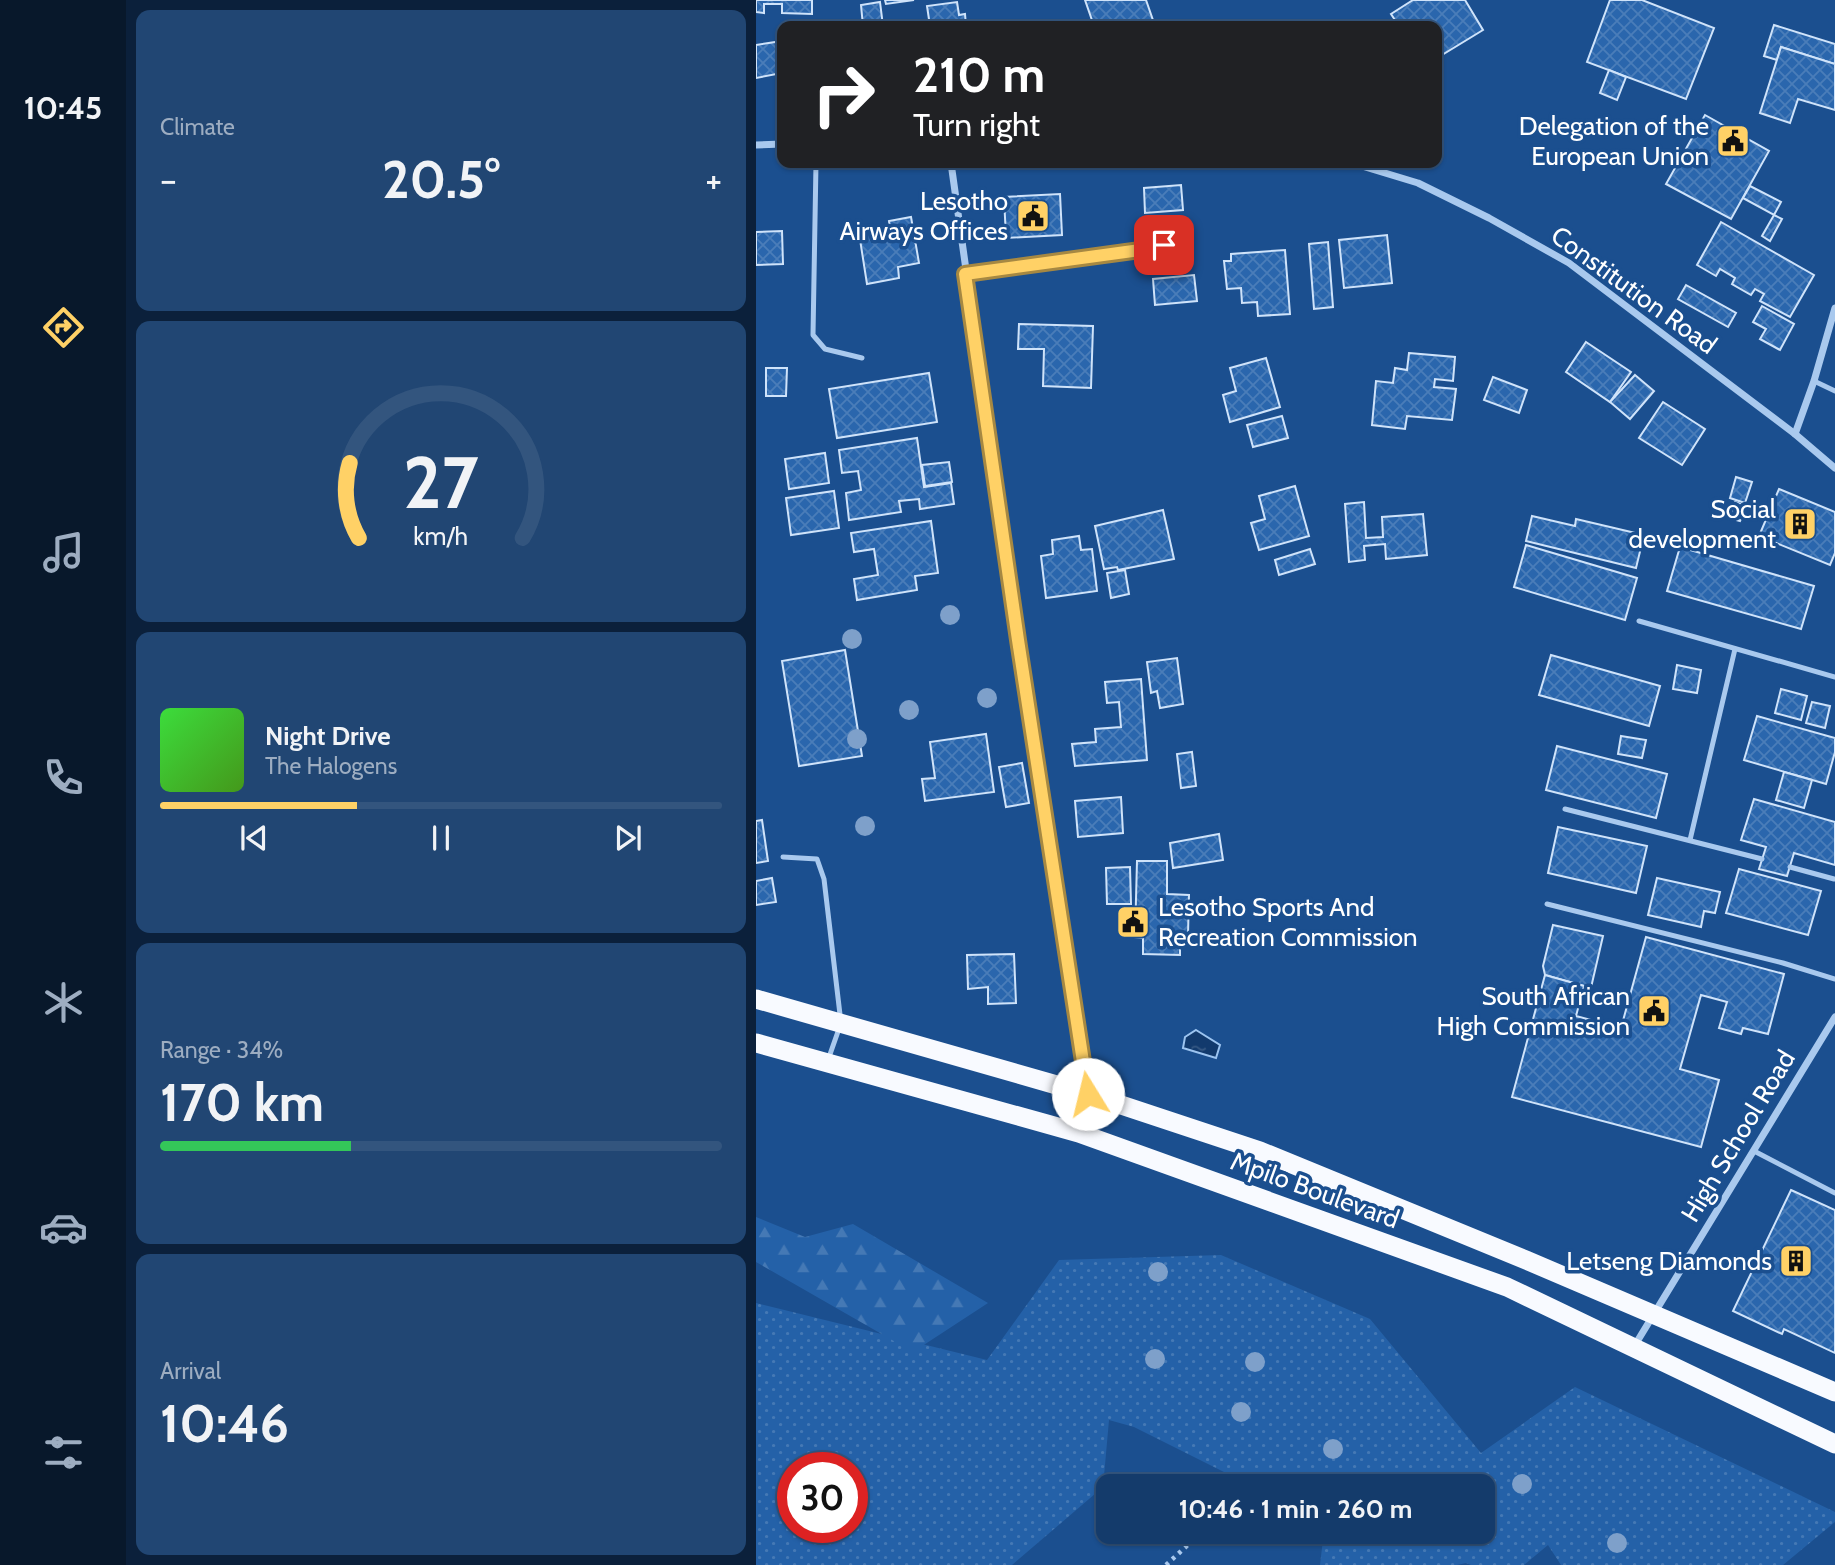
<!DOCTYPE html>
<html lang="en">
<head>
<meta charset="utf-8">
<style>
  :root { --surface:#143b6b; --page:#214673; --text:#f1f3f6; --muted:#9dadc1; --line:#33557e; --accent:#ffd166 }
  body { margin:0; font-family:Cabin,sans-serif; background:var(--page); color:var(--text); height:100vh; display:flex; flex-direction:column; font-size:26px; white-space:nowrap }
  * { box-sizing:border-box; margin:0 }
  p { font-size:23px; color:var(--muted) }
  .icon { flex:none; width:38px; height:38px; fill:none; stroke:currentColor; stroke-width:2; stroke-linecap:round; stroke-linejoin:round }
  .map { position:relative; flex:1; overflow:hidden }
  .sheet { display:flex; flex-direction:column; gap:10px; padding:10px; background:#0b203b; width:630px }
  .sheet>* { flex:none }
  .hud { position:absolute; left:21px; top:21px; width:665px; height:147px; border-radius:14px; box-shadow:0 2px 5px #0004,0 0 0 2px var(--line); background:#202124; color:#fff; overflow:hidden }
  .speed { position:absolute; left:21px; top:1452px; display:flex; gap:14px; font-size:35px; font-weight:700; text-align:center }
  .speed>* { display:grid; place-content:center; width:91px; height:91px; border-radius:50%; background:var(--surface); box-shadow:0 2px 5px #0004,0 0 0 2px var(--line); line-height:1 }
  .speed .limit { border:10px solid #d22; background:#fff; color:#111 }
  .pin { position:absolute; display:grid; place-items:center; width:60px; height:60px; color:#fff; margin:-30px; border-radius:14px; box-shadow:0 4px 10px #0006 }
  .me { position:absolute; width:77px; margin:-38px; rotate:351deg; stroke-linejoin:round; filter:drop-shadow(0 0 5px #0008) }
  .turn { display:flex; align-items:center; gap:24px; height:147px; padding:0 21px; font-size:32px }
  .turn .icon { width:91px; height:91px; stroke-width:2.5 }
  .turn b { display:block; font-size:49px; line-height:60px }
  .big { font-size:52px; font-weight:800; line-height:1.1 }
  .sheet .tile { flex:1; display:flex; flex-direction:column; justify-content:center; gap:10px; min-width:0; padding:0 24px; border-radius:14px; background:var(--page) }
  .sheet .dial { align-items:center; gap:0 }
  .dial svg { height:182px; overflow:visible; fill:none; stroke:var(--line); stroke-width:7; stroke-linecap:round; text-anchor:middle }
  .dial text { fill:var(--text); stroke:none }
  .song { display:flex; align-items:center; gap:21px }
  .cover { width:84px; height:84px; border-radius:10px; background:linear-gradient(135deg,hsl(120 70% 55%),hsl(100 70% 35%)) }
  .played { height:7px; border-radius:4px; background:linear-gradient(90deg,var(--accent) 35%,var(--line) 35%) }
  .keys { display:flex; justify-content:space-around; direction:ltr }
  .heat { display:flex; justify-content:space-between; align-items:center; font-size:38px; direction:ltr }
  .charge { height:10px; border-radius:5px; background:linear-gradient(90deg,#34c759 34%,var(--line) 0) }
  .trip { position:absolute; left:340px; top:1474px; width:399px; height:70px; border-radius:14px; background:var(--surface); box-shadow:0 2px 5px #0004,0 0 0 2px var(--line); font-weight:800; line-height:70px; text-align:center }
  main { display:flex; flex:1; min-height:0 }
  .tab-bar { display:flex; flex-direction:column; width:126px; justify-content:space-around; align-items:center; background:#08182b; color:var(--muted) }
  .tab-bar .icon { width:49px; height:49px }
  .tab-bar .selected { color:var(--accent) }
  .tab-bar b { font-size:32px; color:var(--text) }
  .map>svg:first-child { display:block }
  .grass { fill:url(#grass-dots); fill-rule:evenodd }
  .forest { fill:url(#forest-firs) }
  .water { fill:url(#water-ripples); stroke:#9cc4f0; stroke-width:2 }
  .building { fill:url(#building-cross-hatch); stroke:#cfe3fa; stroke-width:2 }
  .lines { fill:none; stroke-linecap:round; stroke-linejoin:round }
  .path { stroke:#a9c9ee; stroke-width:4.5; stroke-dasharray:3.5 5; stroke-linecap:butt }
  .service { stroke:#a9c9ee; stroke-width:5 }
  .minor { stroke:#a9c9ee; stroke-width:7 }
  .trunk { stroke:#f8faff; stroke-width:19 }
  .tree { fill:#7ea0ca }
  .route-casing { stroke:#a68842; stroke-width:18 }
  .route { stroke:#ffd166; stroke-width:12 }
  .labels { text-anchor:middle; stroke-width:7; stroke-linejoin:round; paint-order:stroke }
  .poi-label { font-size:26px; fill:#fff; stroke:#1b4f8f; text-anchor:end }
  .street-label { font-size:26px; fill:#fff; stroke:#1b4f8f }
</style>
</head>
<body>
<main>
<nav class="tab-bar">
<b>10:45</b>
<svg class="icon selected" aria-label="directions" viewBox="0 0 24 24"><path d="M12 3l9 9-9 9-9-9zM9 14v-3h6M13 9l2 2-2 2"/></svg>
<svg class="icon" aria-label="music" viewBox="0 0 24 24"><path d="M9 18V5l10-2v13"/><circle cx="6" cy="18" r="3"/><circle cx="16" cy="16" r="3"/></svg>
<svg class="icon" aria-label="phone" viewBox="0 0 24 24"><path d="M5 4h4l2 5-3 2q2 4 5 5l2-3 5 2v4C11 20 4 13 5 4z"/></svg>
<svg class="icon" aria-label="climate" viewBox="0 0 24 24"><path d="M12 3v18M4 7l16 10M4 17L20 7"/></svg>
<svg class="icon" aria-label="car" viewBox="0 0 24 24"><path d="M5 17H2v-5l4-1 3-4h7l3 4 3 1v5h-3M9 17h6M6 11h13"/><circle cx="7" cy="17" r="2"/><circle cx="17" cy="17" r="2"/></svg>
<svg class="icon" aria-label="filters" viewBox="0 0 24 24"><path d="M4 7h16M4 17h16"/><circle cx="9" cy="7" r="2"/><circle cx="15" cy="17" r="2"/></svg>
</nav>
<section class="sheet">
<div class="tile"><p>Climate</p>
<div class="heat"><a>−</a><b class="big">20.5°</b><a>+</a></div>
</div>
<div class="tile dial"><svg viewBox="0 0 100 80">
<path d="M14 69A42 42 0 1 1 86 69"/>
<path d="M14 69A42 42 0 0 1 10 36" stroke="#ffd166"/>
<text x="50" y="56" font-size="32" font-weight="700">27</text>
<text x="50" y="72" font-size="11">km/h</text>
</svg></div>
<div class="tile">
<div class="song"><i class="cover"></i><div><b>Night Drive</b><p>The Halogens</p></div></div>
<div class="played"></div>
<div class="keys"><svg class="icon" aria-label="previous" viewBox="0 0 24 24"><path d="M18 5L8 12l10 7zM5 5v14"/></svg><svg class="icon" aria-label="pause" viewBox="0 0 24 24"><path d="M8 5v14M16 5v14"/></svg><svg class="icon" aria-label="next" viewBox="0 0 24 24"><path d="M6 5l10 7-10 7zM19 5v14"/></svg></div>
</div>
<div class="tile"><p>Range · 34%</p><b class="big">170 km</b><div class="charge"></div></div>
<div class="tile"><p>Arrival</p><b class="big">10:46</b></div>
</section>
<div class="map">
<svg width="1079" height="1565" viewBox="0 0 1079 1565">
  <defs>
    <pattern id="grass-dots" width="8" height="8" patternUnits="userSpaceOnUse" patternTransform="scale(1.75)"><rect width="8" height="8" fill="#2461a8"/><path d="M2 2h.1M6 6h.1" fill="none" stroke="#4579b5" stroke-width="1.8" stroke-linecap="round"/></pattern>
    <pattern id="forest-firs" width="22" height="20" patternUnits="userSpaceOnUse" patternTransform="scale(1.75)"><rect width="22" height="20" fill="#2461a8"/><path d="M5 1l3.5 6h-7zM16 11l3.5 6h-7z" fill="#4579b5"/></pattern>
    <pattern id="water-ripples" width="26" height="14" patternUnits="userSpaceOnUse" patternTransform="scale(1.75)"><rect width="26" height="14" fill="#123a6d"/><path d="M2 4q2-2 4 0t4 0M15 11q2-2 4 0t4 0" fill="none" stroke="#365883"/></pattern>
    <pattern id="building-cross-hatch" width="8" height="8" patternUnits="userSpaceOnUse" patternTransform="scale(1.75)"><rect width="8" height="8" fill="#2a66ad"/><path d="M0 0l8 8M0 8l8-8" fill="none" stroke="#4a7db9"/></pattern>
  </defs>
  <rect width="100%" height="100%" fill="#1b4f8f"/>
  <path class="grass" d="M465,1255L614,1319L725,1453L819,1387L1079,1512V1522L1027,1565H805L792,1545L768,1565H715L710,1563L701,1565H564L568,1531H726V1486H496L378,1427L353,1420L347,1487L256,1565H0V1303L231,1360L303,1260ZM37,1468H96V1528H37Z"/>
  <polygon class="forest" points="0,1217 49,1237 97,1224 232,1303 157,1352 0,1262"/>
  <polygon class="water" points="440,1030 464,1045 460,1058 427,1048 429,1037"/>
  <g class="building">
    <polygon points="0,0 56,0 56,14 26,13 26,4 8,4 8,13 0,12"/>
    <polygon points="129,0 158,0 130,4"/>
    <polygon points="329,0 390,0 399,26 338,26"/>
    <polygon points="657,0 709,0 727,30 681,58 681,26 643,26 635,14"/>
    <polygon points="854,0 886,0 958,28 930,99 831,62"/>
    <polygon points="124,2 127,26 107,26 105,5"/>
    <polygon points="201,2 203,15 209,14 210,26 174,26 171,6"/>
    <polygon points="1018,25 1079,44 1079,64 1025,47 1021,60 1008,56"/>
    <polygon points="26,41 26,73 0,78 0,45"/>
    <polygon points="1025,47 1079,64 1079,110 1042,99 1034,123 1004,113"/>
    <polygon points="853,70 870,77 861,100 844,93"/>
    <polygon points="949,115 1013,151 975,219 910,184"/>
    <polygon points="425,185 427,210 389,213 388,188"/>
    <polygon points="994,186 1025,202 1018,215 987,198"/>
    <polygon points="304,194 306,235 250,238 248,197"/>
    <polygon points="1018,215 1026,219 1014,241 1006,236"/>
    <polygon points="155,217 163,263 142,267 143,278 111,284 103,233 134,228 133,221"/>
    <polygon points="965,222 1058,275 1034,317 1004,301 1008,294 999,289 995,295 976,284 979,278 964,269 960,276 941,265"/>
    <polygon points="26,231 27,264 0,265 0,232"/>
    <polygon points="631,235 636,283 588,288 583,240"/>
    <polygon points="572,242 577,307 558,309 553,244"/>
    <polygon points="529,250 534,314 502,316 501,302 486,303 485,288 471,289 468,261 475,261 475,254"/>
    <polygon points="438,275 441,301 399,305 397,279"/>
    <polygon points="930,285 980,313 972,327 922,299"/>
    <polygon points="1006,306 1038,324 1024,350 1004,339 1010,329 997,322"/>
    <polygon points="263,324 337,326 335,388 287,386 288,349 262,349"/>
    <polygon points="830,342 875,372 854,402 810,372"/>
    <polygon points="653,353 699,357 697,381 679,379 678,387 700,389 696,420 651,416 649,429 616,425 620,381 637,383 639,368 651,370"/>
    <polygon points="510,358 524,407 474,422 467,395 480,391 474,368"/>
    <polygon points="10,368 31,368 30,396 10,396"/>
    <polygon points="173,373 181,422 81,438 73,389"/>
    <polygon points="879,375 898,391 874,419 854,402"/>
    <polygon points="737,377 771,390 763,413 728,400"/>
    <polygon points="907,402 949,429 926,465 883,438"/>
    <polygon points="526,416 532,438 497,447 491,425"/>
    <polygon points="161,438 168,487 195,483 198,504 164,509 163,499 143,501 145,512 93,520 90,493 105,490 102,471 86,473 83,450"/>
    <polygon points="69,453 73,483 33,489 29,459"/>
    <polygon points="193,462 196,482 169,486 166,465"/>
    <polygon points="980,477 996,482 989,503 974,498"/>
    <polygon points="539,486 553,536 503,550 495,523 509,519 503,496"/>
    <polygon points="1023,489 1079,512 1079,553 1074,565 1003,536"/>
    <polygon points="78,491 83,528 35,535 30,498"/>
    <polygon points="608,502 610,538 627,537 626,517 667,514 671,555 630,559 629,544 608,546 609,560 593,562 589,504"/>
    <polygon points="979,502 990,506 984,521 973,518"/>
    <polygon points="407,510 418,559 362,570 361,567 348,569 339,526"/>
    <polygon points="776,516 819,526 820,519 888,535 880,568 770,541"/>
    <polygon points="175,521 182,573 159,576 161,590 101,600 98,579 122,575 118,549 98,552 95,533"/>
    <polygon points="323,536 325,550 336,549 341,591 290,598 285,556 297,554 296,540"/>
    <polygon points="770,545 881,578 869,620 758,587"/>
    <polygon points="924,547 1058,586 1045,629 911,591"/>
    <polygon points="554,549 559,564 523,575 519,560"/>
    <polygon points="369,570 373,594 355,598 351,573"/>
    <polygon points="89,650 106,756 43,766 26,661"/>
    <polygon points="795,655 904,686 893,726 783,695"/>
    <polygon points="421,658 427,704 404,708 401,691 395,693 391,662"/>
    <polygon points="921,665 945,670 941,693 917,689"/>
    <polygon points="385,679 391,760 319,766 316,744 340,742 339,729 365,727 363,702 351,703 349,682"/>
    <polygon points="1025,689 1051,696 1045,720 1019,713"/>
    <polygon points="1056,702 1074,706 1069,728 1050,723"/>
    <polygon points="1001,716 1079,738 1079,752 1070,784 988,760"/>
    <polygon points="230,734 238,792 169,801 166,779 179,778 174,742"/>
    <polygon points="865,736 890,740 886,758 862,754"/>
    <polygon points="801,746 911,774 900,818 790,790"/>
    <polygon points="436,752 440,786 425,788 421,754"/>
    <polygon points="266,763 273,803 250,807 243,767"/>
    <polygon points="1028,772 1056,780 1048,808 1020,800"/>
    <polygon points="365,797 367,833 322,837 319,801"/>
    <polygon points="998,799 1079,822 1079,865 1038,853 1031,876 1003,869 1010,847 985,840"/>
    <polygon points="6,820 12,861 0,863 0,821"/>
    <polygon points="802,827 891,846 880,893 792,873"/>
    <polygon points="463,834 467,860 417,868 414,843"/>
    <polygon points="381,861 411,861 411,894 433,895 432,935 424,935 424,955 387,954 387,938 379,937"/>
    <polygon points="374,867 375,904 351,904 350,868"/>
    <polygon points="983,869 1065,891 1052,935 970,913"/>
    <polygon points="16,878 20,902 0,905 0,881"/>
    <polygon points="901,878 964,892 959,913 948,911 945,927 892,915"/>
    <polygon points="797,925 847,936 834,992 827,991 828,986 789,975 787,966"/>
    <polygon points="890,937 1028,974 1012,1034 987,1028 985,1034 963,1028 971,1002 945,995 924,1069 963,1080 945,1147 756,1097 789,975 828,986 820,1016 865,1028"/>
    <polygon points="258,954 260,1003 232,1004 232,987 212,989 211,955"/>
    <polygon points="1035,1190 1079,1210 1079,1353 1028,1329 1026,1334 977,1311"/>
  </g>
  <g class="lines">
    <polyline class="path" points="410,1565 447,1531"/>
    <g class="service">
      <polyline points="60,163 57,335 69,349 106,358"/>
      <polyline points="209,273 399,248 408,245 410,230"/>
      <polyline points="1058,381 1079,391"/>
      <polyline points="883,621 1079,677"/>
      <polyline points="809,809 1006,859"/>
      <polyline points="934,840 979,649"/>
      <polyline points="27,857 61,859 68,879 85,1023 72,1060"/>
      <polyline points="1034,867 1078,879"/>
      <polyline points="791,904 1027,963 1079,979"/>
      <polyline points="998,1151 1079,1193"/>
    </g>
    <g class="minor">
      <polyline points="0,145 26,144"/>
      <polyline points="195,163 262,640 332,1094 324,1131"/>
      <polyline points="596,163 662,183 733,218 813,263 1039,434 1079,468"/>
      <polyline points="1039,434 1058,381 1079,308"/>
      <polyline points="879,1345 1079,1017"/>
    </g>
    <g class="trunk">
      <polyline points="0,999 332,1094 504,1151 770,1260 1079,1392"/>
      <polyline points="0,1043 323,1133 751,1287 1079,1444"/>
    </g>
  </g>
  <g class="tree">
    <circle cx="194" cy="615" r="10"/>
    <circle cx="96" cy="639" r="10"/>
    <circle cx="231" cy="698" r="10"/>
    <circle cx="153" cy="710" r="10"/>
    <circle cx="101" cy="739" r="10"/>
    <circle cx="109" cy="826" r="10"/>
    <circle cx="402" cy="1272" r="10"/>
    <circle cx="399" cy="1359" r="10"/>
    <circle cx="499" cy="1362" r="10"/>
    <circle cx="485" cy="1412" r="10"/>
    <circle cx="577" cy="1449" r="10"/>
    <circle cx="766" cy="1484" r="10"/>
    <circle cx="861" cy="1543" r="10"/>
  </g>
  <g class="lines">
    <defs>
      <polyline id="route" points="332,1094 262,640 209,274 399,248 408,245"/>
    </defs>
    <use href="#route" class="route-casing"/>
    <use href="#route" class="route"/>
  </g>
  <defs>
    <symbol id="civic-square" viewBox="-11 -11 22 22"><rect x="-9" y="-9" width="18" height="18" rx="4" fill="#ffd166" stroke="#1b4f8f"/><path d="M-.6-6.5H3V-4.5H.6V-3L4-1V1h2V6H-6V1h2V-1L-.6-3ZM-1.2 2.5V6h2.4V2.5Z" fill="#111"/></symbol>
    <symbol id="building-square" viewBox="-11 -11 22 22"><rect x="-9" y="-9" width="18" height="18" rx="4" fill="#ffd166" stroke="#1b4f8f"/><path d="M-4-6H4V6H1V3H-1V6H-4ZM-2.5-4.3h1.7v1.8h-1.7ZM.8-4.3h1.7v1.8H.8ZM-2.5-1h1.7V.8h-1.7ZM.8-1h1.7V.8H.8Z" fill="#111"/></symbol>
  </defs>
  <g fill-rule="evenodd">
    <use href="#civic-square" x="958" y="122" width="38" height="38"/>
    <use href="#civic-square" x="258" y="197" width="38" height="38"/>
    <use href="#building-square" x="1025" y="505" width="38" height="38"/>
    <use href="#civic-square" x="358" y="903" width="38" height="38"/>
    <use href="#civic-square" x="879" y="992" width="38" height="38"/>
    <use href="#building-square" x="1021" y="1242" width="38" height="38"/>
  </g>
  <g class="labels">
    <g class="poi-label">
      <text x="953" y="135">Delegation of the<tspan x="953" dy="30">European Union</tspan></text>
      <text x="252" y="210">Lesotho<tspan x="252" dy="30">Airways Offices</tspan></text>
      <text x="1020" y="518">Social<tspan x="1020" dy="30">development</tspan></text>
      <text x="402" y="916" text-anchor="start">Lesotho Sports And<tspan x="402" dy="30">Recreation Commission</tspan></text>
      <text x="874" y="1005">South African<tspan x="874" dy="30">High Commission</tspan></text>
      <text x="1016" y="1270">Letseng Diamonds</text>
    </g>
    <g class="street-label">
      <text transform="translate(878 290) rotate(36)" y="9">Constitution Road</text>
      <text transform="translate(982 1136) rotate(-59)" y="9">High School Road</text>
      <text transform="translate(559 1190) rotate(20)" y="9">Mpilo Boulevard</text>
    </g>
  </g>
</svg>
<div class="speed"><div class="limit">30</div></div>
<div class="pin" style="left:408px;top:245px;background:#d93025"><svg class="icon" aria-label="arrive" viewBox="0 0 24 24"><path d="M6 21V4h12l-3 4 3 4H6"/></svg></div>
<svg class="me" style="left:332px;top:1094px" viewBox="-20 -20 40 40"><circle r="19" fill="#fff"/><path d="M0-13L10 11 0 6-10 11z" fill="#ffd166"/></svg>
<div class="trip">10:46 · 1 min · 260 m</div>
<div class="hud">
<div class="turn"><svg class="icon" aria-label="right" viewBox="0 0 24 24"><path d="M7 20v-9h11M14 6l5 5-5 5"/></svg><div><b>210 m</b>Turn right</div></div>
</div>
</div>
</main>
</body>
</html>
